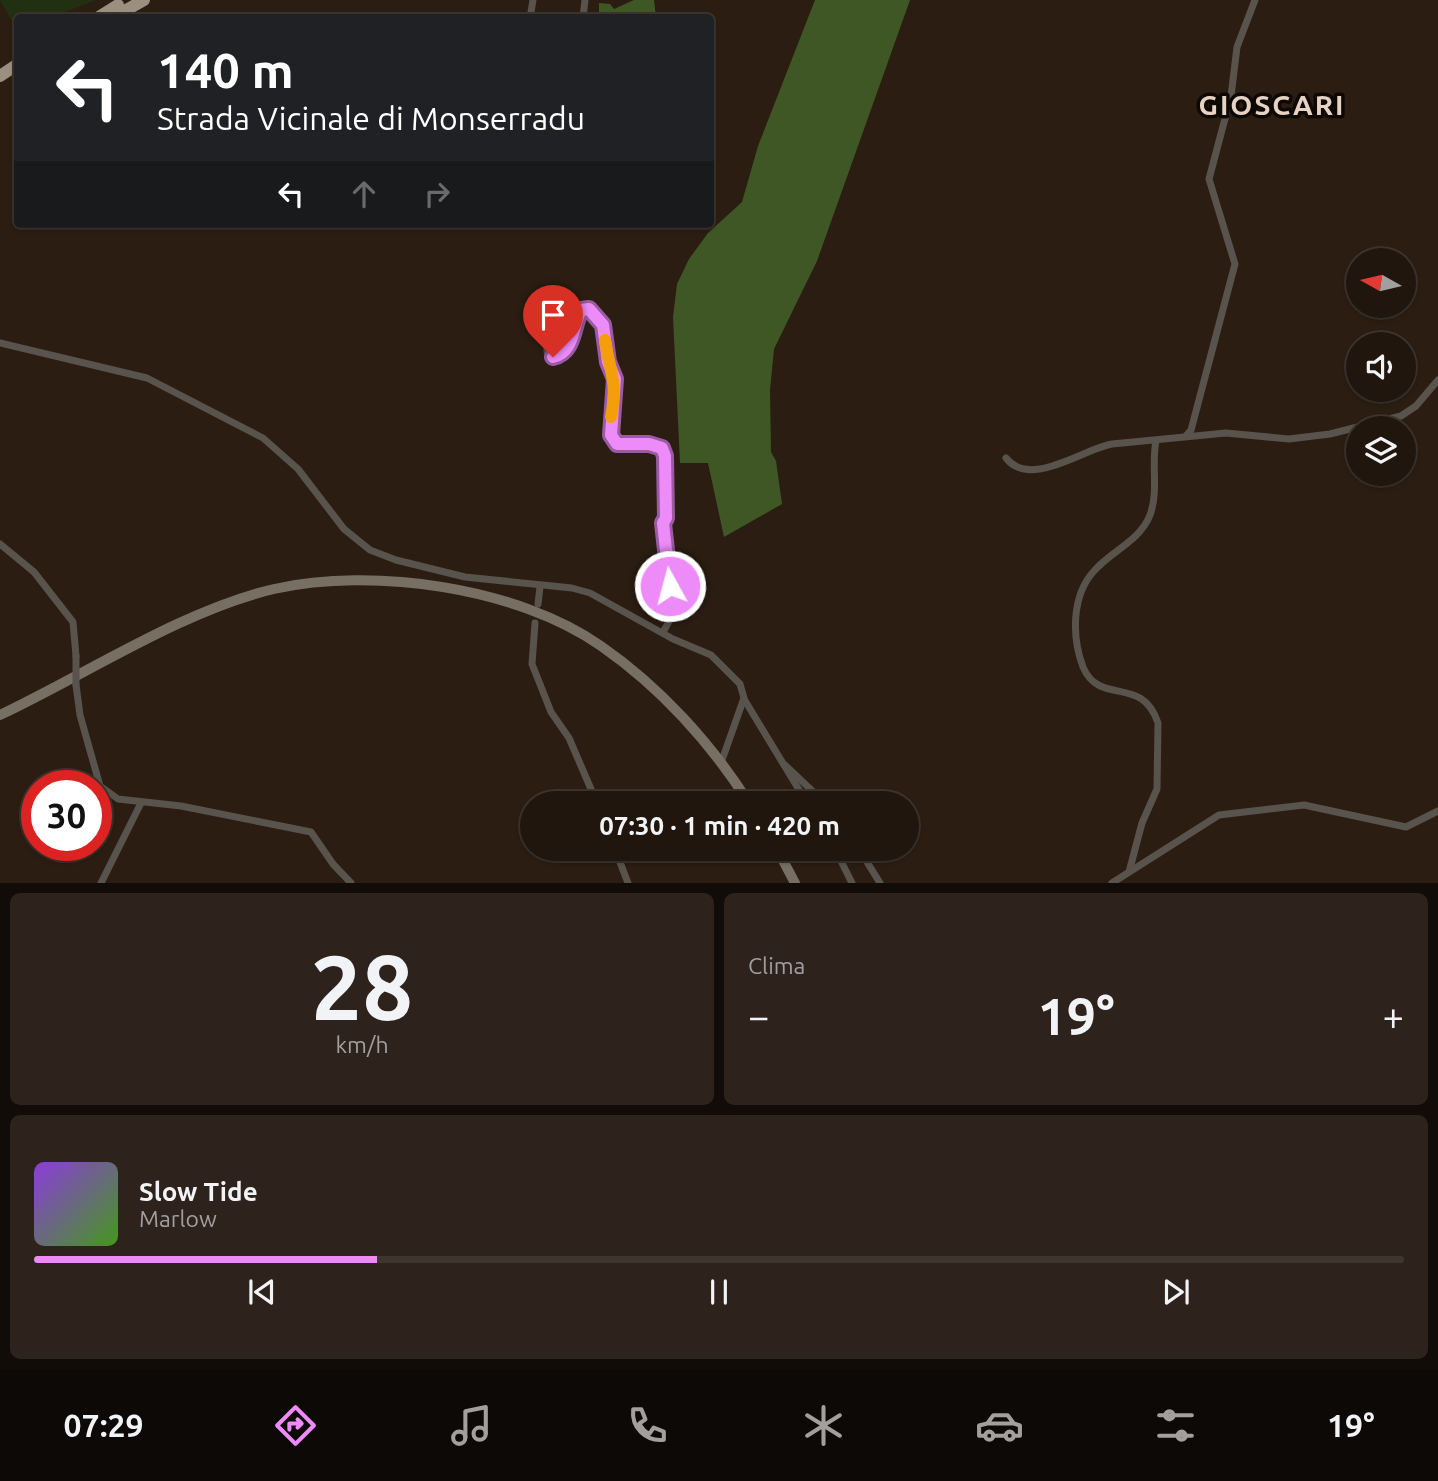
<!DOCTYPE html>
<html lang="it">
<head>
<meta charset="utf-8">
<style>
  :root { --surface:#20160e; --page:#2d231c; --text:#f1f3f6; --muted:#a29f9e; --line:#3d352e; --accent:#ed8cf9 }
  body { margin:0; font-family:Ubuntu,sans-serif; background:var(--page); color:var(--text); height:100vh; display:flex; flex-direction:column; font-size:26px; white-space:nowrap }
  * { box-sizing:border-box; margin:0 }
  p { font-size:23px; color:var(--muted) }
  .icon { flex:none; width:38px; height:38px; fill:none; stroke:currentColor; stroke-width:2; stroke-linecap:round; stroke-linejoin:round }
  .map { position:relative; height:883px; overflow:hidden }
  .panel { display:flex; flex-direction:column; gap:10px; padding:10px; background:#120c08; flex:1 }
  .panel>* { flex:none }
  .banner { position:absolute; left:14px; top:14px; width:700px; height:214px; border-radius:7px; box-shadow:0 2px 5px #0004,0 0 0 2px var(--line); background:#202124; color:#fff; overflow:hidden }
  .needle { width:46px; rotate:278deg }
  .controls { position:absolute; left:1346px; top:248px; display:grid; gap:14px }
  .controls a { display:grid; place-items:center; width:70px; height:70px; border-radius:50%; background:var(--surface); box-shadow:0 2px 5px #0004,0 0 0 2px var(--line); font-size:35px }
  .speed { position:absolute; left:21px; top:770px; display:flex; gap:14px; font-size:35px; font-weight:700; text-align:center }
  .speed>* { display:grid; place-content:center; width:91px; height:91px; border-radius:50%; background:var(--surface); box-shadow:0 2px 5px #0004,0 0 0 2px var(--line); line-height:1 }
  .speed .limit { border:10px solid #d22; background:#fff; color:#111 }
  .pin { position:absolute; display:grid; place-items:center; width:60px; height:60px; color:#fff; margin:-72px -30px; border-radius:50% 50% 50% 0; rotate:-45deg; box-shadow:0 0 7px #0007 }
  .pin .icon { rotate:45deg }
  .me { position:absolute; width:77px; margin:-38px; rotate:353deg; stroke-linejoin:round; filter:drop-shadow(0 0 5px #0008) }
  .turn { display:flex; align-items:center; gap:24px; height:147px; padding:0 28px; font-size:32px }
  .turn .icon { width:91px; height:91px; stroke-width:2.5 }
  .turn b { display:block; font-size:49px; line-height:60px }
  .lanes { display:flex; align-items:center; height:66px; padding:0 28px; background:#0003; justify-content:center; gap:35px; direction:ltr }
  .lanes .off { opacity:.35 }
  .big { font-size:52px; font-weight:600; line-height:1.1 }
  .panel .widget { flex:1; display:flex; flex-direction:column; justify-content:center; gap:10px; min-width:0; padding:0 24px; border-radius:10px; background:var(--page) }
  .panel .dial { align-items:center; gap:0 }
  .dial b { font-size:91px; line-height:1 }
  .song { display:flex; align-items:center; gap:21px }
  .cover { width:84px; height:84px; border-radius:10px; background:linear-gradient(135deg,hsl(270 70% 55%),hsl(100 70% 35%)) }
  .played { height:7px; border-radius:4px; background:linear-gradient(90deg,var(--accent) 25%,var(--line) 25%) }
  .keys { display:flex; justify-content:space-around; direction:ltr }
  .heat { display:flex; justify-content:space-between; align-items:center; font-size:38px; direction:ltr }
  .panel .tiles { flex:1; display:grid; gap:10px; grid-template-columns:1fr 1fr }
  .widget:last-child { grid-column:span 2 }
  .trip { position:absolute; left:520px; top:791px; width:399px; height:70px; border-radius:35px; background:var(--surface); box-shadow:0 2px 5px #0004,0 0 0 2px var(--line); font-weight:600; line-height:70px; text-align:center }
  .menu { display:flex; height:112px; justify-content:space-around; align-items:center; background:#0d0906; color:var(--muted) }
  .menu .icon { width:49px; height:49px }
  .menu .current { color:var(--accent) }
  .menu b { font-size:32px; color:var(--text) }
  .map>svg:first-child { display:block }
  .green { fill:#213011 }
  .forest { fill:#3f5725 }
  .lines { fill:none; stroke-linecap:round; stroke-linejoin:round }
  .minor { stroke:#58534c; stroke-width:7 }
  .secondary { stroke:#786f64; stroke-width:10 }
  .trunk { stroke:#9b8f80; stroke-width:12 }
  .minor-bridge { stroke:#58534c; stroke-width:7 }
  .route-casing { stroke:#9a5ba2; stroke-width:18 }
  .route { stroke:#ed8cf9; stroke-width:12 }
  .slow { stroke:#f59e0b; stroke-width:12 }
  .labels { text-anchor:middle; stroke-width:7; stroke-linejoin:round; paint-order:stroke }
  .district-label { font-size:28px; font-weight:bold; letter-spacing:2px; fill:#e5d2c3; stroke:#0e0805 }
</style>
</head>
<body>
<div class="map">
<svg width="1438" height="883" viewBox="0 0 1438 883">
  <rect width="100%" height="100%" fill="#2b1d12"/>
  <polygon class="green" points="0,0 96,0 52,17 18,18 17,30"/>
  <g class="forest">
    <polygon points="634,0 654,0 656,17 593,17 599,15 599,3 610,4 614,9"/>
    <polygon points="815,0 910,0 817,261 774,349 770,390 771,452 776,461 782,504 724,537 708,463 680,463 673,317 677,284 689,259 708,233 742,202 758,146"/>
  </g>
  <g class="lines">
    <g class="minor">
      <polyline points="530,18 533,0"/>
      <polyline points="583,18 585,0"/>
      <path d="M546,312L547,352L553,357C575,353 572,326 581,310L589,309C606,324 604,338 608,359C609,366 614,373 615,380C618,403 603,423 617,445L649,444L662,448L665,455L666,518L663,523L671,594L677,599L675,611L663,632"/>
      <polyline points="0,343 147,378 263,438 298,469 344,529 370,550 396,560 465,577 572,588 590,593 673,639 711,655 740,684 744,698 721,763"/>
      <polyline points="1186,436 1191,430 1235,264 1209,179 1231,96 1237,47 1255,0"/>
      <path d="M1006,458C1030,489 1083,449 1112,444L1226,433L1289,439L1330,434L1401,416L1416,406L1438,380"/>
      <polyline points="0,544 34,572 73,622 76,656"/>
      <polyline points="538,604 540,587"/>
      <polyline points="535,623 532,664 551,712 569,738 597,803"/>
      <polyline points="76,685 80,715 100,786 118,799 181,806 311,832 333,864 351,883"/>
      <polyline points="744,699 807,803"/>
      <polyline points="785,765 825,803"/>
      <polyline points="615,849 628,883"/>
      <polyline points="835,849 852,883"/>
      <polyline points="859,849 880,883"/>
      <path d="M1129,872L1142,823L1157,789L1158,723C1142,674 1100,707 1083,667C1072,638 1071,596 1094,571C1111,551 1140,541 1150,515C1159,491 1151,464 1156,441"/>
      <polyline points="101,883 141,803"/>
      <polyline points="1112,883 1219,815 1304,805 1406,827 1438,811"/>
    </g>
    <g class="secondary">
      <path d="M0,715C85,675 183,610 274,589C373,567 517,587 601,646C660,687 711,743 749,803"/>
      <polyline points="777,849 795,883"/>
    </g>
    <g class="trunk">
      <polyline points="97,18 118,5"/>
      <polyline points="112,18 144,0"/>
      <polyline points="0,76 18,64"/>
    </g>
    <polyline class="minor-bridge" points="76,685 76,656"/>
  </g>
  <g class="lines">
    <defs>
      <path id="route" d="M553,357C575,352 572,326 581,310L589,309L603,325L608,362L615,379L611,435L617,444H649L662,448L665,456L666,518L663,523L670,586"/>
    </defs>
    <use href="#route" class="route-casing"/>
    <use href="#route" class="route"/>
    <path class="slow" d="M605,340C610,373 618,382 611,417"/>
  </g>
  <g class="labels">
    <g class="district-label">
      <text x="1272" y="115">GIOSCARI</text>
    </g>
  </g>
</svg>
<div class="controls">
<a><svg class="needle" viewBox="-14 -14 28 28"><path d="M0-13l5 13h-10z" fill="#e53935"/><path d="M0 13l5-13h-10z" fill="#a29f9e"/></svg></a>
<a><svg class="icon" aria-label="sound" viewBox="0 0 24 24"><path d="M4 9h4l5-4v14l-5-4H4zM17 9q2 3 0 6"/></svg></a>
<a><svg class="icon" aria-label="layers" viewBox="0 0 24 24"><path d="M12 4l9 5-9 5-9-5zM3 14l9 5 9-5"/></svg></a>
</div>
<div class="speed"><div class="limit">30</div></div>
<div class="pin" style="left:553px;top:357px;background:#d93025"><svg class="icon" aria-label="arrive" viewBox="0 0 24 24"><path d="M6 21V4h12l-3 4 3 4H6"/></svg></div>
<svg class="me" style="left:670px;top:586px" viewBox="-20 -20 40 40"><circle r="17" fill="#ed8cf9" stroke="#fff" stroke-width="3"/><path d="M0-11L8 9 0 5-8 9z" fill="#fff"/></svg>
<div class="trip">07:30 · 1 min · 420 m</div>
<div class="banner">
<div class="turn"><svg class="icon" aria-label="left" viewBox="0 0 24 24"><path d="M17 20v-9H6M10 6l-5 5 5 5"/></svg><div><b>140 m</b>Strada Vicinale di Monserradu</div></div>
<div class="lanes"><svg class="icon" aria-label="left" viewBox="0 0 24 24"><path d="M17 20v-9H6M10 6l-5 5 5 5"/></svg><svg class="icon off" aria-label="ahead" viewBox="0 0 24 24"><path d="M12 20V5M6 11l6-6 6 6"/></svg><svg class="icon off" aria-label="right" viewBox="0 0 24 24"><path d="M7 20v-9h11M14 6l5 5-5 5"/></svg></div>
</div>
</div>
<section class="panel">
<div class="tiles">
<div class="widget dial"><b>28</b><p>km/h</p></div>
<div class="widget"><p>Clima</p>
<div class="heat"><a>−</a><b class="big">19°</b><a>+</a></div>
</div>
<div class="widget">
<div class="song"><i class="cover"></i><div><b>Slow Tide</b><p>Marlow</p></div></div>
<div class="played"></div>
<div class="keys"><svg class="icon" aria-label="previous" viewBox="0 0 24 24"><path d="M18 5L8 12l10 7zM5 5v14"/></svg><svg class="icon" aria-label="pause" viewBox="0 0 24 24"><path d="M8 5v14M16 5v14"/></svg><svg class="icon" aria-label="next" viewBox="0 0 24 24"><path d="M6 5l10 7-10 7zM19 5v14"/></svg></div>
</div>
</div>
</section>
<nav class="menu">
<b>07:29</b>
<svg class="icon current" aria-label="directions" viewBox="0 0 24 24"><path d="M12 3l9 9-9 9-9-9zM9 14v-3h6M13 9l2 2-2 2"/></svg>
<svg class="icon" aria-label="music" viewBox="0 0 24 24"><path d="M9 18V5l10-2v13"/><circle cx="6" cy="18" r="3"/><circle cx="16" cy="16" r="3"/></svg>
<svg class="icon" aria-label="phone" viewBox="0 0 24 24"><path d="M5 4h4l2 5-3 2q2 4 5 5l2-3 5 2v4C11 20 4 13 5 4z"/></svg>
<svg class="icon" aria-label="climate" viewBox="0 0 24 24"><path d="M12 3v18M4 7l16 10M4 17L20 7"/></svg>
<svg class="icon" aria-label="car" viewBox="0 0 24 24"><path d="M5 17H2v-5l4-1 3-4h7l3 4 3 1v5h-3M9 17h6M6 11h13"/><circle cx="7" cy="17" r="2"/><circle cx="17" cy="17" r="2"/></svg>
<svg class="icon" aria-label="filters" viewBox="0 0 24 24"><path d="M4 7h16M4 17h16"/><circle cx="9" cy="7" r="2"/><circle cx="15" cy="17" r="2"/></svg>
<b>19°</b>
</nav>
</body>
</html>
